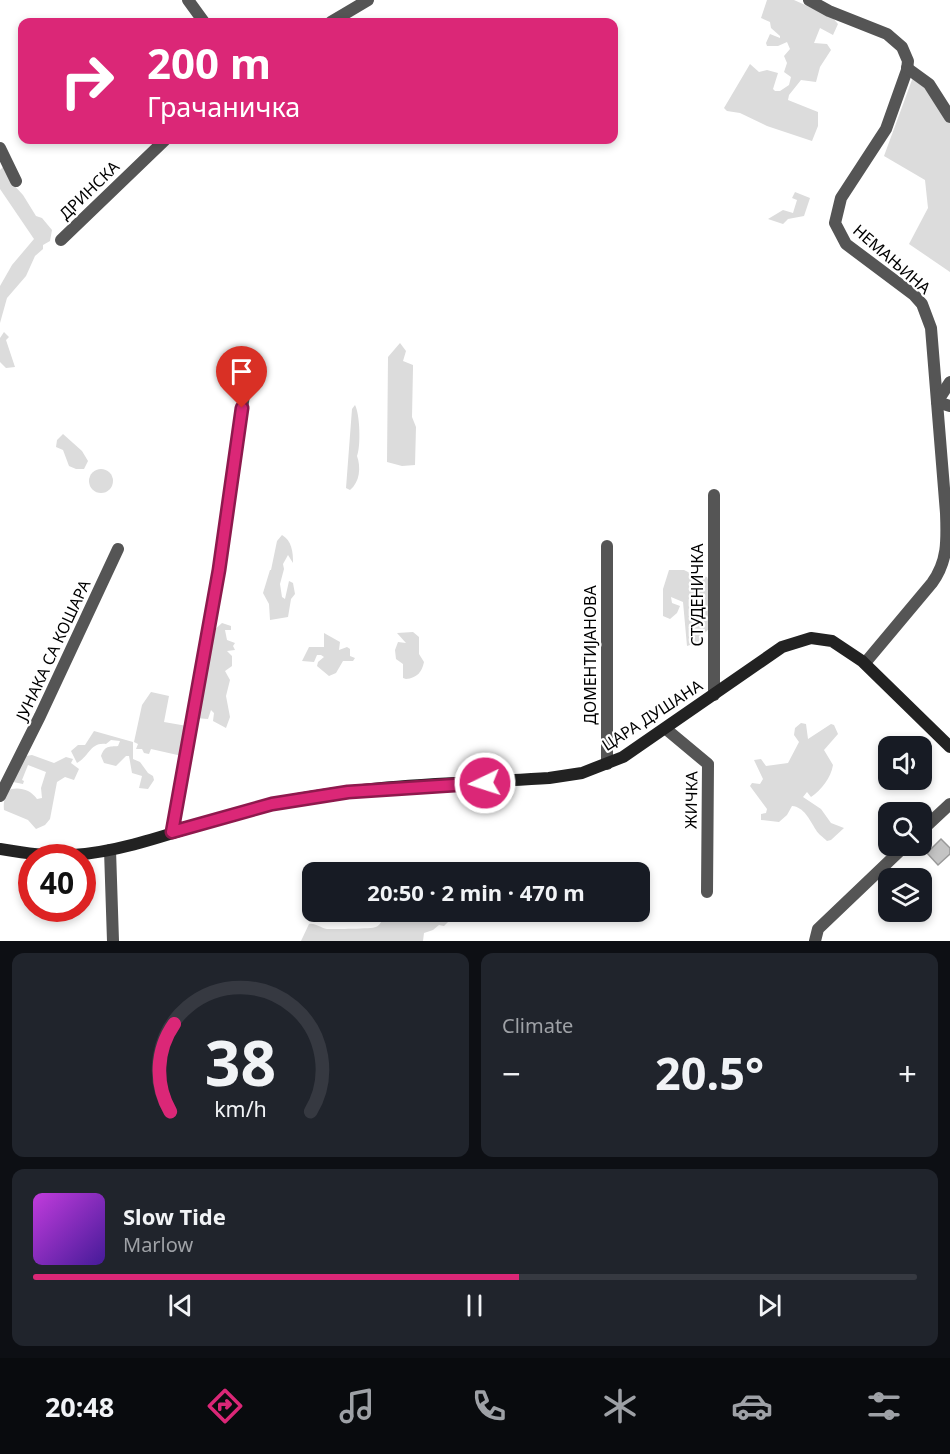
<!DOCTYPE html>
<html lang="en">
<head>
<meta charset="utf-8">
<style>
  :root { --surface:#171b24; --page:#20242c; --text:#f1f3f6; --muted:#9ea1a6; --line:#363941; --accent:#db2777 }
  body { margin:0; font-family:"Noto Sans",sans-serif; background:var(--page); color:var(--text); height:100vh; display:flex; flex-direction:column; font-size:22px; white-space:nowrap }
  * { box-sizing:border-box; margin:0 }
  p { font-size:20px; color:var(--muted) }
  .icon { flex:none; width:33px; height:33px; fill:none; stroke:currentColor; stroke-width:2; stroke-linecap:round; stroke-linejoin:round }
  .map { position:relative; height:941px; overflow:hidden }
  .sheet { display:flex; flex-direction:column; gap:12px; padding:12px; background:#0d0f14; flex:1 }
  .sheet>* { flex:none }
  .top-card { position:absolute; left:18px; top:18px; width:600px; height:126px; border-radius:12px; box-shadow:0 3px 9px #0003; background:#db2777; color:#fff; overflow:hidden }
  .buttons { position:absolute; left:878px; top:736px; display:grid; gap:12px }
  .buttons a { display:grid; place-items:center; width:54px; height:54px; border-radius:12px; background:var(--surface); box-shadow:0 3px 9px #0003; font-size:30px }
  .speed { position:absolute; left:18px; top:844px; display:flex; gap:12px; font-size:30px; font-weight:700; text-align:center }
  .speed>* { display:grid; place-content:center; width:78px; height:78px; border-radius:50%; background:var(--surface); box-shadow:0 3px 9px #0003; line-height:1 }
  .speed .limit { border:9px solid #d22; background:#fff; color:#111 }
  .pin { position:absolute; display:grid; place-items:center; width:51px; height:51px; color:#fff; margin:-62px -26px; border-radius:50% 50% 50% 0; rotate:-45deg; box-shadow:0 0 6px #0007 }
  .pin .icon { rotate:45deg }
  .me { position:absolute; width:66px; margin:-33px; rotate:266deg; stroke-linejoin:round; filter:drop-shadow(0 0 4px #0008) }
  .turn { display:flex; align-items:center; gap:21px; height:126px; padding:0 30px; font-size:27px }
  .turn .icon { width:78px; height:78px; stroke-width:2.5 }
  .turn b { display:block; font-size:42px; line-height:51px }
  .big { font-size:45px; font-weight:700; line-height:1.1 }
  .sheet .widget { flex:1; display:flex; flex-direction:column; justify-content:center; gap:9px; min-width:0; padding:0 21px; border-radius:12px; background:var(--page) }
  .sheet .dial { align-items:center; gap:0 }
  .dial svg { height:156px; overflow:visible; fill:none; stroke:var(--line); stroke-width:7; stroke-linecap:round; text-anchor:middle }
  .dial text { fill:var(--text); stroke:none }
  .song { display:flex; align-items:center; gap:18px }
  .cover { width:72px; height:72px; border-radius:9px; background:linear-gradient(135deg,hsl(290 70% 55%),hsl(260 70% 35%)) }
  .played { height:6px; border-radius:3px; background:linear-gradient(90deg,var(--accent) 55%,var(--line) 55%) }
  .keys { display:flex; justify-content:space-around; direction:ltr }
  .heat { display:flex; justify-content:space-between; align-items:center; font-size:33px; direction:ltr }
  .sheet .tiles { flex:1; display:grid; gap:12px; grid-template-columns:1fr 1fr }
  .widget:last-child { grid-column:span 2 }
  .trip { position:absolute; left:302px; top:862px; width:348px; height:60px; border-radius:12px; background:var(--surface); box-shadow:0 3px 9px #0003; font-weight:700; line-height:60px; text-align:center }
  .tab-bar { display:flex; height:96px; justify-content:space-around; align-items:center; background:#090b0e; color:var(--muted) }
  .tab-bar .icon { width:42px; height:42px }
  .tab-bar .current { color:var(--accent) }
  .tab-bar b { font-size:27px; color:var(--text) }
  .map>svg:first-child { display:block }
  .green { fill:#dcdcdc }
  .building { fill:#c4c4c4; stroke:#999; stroke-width:1.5 }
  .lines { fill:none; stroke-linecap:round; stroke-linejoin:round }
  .street { stroke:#555; stroke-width:12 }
  .secondary { stroke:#222; stroke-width:12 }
  .route-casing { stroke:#8e194d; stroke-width:15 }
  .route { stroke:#db2777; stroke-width:10 }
  .labels { text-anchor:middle; stroke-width:4.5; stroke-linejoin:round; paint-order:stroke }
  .street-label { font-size:16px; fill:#000; stroke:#fff }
</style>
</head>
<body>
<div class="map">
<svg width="950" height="941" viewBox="0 0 950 941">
  <rect width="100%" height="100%" fill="#fff"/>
  <g class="green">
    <polygon points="767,0 794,0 832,17 838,24 833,35 820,28 814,43 827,44 831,50 820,67 816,82 801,80 789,95 788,100 818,112 818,126 812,141 767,126 740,113 727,111 724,108 750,64 759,72 767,70 778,73 773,89 775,91 780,91 789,85 791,77 784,72 787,63 784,56 790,49 787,42 778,46 767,46 766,43 770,34 780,38 780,36 771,28 770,22 761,18"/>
    <polygon points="916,69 950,110 950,272 909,244 928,208 925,180 884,156"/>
    <polygon points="4,166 12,183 23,195 36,216 42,218 52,230 50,241 43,245 43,249 35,256 26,276 7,298 0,323 0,286 12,265 34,239 0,189 0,170"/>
    <polygon points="795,192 810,198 804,216 788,219 783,224 768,219 783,210 793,213 797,200 792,198"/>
    <polygon points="4,332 9,337 6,340 15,367 6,368 0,362 0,338"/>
    <polygon points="400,343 406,351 403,361 413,365 413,368 412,417 416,427 415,465 402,466 387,462 388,357"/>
    <path d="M355,405C360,414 361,447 357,456C361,467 360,482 350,490L346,488L352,409Z"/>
    <polygon points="63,434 82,451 88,461 84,469 76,469 69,466 63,450 56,447 57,440"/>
    <circle cx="101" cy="481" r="12"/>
    <path d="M282,535C292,541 293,552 293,563L288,555L283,564L284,569L280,584L282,597L285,599L289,581L293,583L295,594L291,599L288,617L270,620L269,604L263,593L270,570H271L277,541Z"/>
    <polygon points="669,570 684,570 694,575 695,578 702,576 707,577 709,582 709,629 701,636 699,642 687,646 683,602 671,597 672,603 680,606 677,613 670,619 663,616 663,589"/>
    <polygon points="222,623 231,626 231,630 225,630 227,640 235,643 233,646 235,650 227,651 232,656 232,666 225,671 230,680 226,696 230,717 226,728 213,721 214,713 211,710 208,719 195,718 212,632"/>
    <path d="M413,632L419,637V654L424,662C422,672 417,678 406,679L403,678V664L396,659L395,650L398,642L406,643L397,633Z"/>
    <polygon points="324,633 340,642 339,650 347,647 350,649 350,656 355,658 353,661 343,661 336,673 329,676 317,666 318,662 324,657 321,655 317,655 314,662 302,661 309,647 324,647"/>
    <polygon points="151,692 169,696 164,722 187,726 185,742 180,744 182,756 151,749 149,754 144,753 142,749 136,749 138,744 134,742 142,705"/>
    <path d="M801,723L806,724L808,739L831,724L834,725L838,734L824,750L833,765C831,778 821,790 811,797L807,792L803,797L821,809L831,823L844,828L831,840L827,841C823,837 818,834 816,830C809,819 804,807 792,806L787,815L779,822L761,820V814L766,813L767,809L750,786L752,783L760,784L763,779L754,760L761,759L766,766L788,763L799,742L794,735L795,728Z"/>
    <path d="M94,731L133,742V759L140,762L148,773L153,776L154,780L148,789L139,788L142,776L132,773L129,756H126L116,766L104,763L101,756C105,745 109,747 118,746L120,741L111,740L106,744C90,742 89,757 77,763L71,751L78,745H85Z"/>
    <path d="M32,755L54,763L66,757L73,759L71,763L79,769L74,780L65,777L57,782L50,819L45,825L36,829L28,820L4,810C3,802 5,794 11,789C21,787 31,790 37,799L42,798L41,788L46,772L28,765L22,780L24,781L23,784L13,782L26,756Z"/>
    <path d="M387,912H392L394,919L406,921L416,918L418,912H434L433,916L436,918L442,912H448V922L444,926L439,925L433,930L424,933L423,941H301L309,924C316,923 320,928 327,929C334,929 372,929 376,927C381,925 384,916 387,912Z"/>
  </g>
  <polygon class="building" points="941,839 950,848 950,854 938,865 927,853"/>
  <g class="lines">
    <g class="street">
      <polyline points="188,0 204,22"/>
      <path d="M809,0L829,11L887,34L902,47L908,61L907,70L886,129L841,198L835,223L846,244L914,295L922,304L931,328L946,513C947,540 948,561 932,583L865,663"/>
      <polyline points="331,22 368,0"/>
      <polyline points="907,68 929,84 950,117"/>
      <polyline points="0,148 16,181"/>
      <polyline points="61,240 165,140"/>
      <polyline points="950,382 937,402 950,406"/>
      <polyline points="714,695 714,495"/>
      <polyline points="666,729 708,764 707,892"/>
      <polyline points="607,764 607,546"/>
      <polyline points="0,796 40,716 118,549"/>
      <polyline points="921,831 950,804"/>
      <polyline points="172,832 219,570 245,388"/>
      <polyline points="110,850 113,941"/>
      <polyline points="815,941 818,929 905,846"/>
    </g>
    <path class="secondary" d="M0,849C24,853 49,857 73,855C137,851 208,818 272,804C362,784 458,784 549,778L582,773L623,757L782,647L811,638L832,641L862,661L950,747"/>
  </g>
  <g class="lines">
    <defs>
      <polyline id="route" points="242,408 219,570 172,832 272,804 348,792 485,783"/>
    </defs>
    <use href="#route" class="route-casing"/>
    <use href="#route" class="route"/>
  </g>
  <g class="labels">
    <g class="street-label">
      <text transform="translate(89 190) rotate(-44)" y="6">ДРИНСКА</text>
      <text transform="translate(892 259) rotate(41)" y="6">НЕМАЊИНА</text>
      <text transform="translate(697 595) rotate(-90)" y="6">СТУДЕНИЧКА</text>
      <text transform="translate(53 650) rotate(-65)" y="6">ЈУНАКА СА КОШАРА</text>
      <text transform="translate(590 655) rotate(-90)" y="6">ДОМЕНТИЈАНОВА</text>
      <text transform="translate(652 715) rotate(-33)" y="6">ЦАРА ДУШАНА</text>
      <text transform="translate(691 800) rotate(-89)" y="6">ЖИЧКА</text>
    </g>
  </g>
</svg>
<div class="buttons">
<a><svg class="icon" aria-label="sound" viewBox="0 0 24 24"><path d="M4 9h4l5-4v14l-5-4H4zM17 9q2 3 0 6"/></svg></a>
<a><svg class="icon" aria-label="search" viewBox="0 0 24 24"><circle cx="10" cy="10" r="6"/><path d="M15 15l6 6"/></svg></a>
<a><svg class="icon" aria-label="layers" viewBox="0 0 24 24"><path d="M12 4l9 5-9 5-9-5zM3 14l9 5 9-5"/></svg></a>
</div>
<div class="speed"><div class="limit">40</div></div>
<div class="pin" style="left:242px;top:408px;background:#d93025"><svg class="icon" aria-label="arrive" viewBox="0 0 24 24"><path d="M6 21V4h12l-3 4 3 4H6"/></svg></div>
<svg class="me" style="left:485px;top:783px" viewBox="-20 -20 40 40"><circle r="17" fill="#db2777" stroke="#fff" stroke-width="3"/><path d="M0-11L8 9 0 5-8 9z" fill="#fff"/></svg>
<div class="trip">20:50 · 2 min · 470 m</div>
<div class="top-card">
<div class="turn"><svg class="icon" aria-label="right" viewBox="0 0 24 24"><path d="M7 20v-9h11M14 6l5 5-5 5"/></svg><div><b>200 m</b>Грачаничка</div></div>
</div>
</div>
<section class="sheet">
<div class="tiles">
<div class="widget dial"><svg viewBox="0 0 100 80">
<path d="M14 69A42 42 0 1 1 86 69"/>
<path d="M14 69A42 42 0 0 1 16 24" stroke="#db2777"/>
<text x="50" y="56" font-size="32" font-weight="700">38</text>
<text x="50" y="72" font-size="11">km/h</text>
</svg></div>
<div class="widget"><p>Climate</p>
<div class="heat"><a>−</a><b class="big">20.5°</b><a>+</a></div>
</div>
<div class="widget">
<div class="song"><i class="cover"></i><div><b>Slow Tide</b><p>Marlow</p></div></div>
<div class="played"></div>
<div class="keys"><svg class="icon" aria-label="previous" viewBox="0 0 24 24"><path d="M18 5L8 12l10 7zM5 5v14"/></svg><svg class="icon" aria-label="pause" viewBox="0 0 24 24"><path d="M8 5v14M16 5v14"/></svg><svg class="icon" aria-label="next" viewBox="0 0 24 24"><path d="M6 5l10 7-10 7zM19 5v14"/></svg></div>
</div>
</div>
</section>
<nav class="tab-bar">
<b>20:48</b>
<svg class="icon current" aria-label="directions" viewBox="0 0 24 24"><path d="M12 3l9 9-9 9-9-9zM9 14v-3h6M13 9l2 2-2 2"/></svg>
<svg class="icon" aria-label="music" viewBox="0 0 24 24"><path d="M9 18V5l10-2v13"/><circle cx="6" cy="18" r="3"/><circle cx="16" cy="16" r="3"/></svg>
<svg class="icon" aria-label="phone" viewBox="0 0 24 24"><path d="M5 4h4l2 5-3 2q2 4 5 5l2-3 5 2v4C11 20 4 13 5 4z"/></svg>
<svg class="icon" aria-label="climate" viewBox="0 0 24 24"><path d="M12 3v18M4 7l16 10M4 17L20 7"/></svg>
<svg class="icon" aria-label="car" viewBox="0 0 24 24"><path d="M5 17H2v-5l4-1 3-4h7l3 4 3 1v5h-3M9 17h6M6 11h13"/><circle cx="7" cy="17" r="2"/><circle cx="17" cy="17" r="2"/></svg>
<svg class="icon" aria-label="filters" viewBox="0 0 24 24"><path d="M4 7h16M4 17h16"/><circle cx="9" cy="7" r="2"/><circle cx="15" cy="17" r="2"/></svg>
</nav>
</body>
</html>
